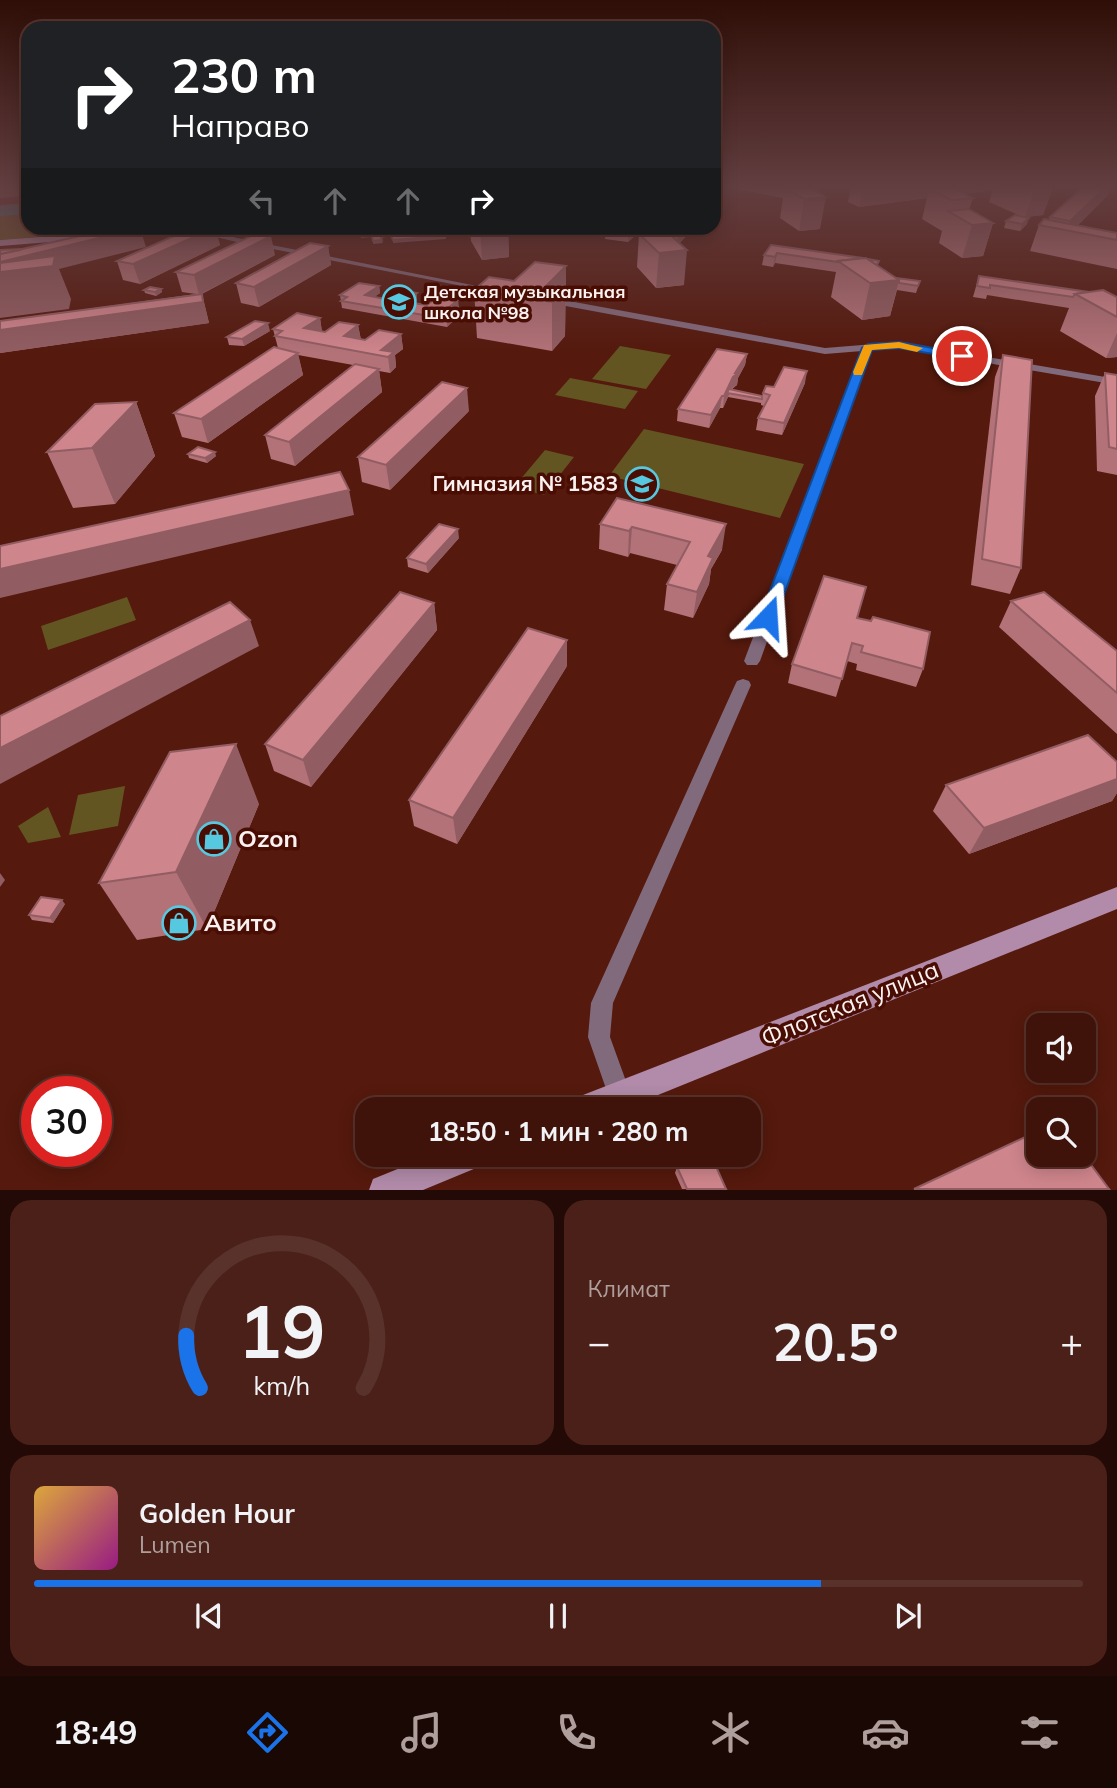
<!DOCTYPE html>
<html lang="ru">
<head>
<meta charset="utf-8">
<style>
  :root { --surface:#40130a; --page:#4b2018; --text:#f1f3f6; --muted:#ae9e9c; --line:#59322b; --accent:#1a73e8 }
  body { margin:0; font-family:Mulish,sans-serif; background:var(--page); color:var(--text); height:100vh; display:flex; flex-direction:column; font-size:26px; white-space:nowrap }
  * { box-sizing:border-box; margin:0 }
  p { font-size:23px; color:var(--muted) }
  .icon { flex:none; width:38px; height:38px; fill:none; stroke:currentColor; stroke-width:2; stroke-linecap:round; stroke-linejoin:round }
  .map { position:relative; height:1190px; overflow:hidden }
  .side { display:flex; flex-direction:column; gap:10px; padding:10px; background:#230a06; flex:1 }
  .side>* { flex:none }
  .top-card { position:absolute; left:21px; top:21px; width:700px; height:214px; border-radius:21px; box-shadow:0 4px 18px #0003,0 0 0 2px var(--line); background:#202124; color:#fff; overflow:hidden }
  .tools { position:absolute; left:1026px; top:1013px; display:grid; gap:14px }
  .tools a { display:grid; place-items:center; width:70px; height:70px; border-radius:14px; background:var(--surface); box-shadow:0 4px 18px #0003,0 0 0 2px var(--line); font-size:35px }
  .speed { position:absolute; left:21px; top:1076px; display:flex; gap:14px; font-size:35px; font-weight:700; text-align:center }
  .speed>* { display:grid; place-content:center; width:91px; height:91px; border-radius:50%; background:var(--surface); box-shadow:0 4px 18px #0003,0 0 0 2px var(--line); line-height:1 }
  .speed .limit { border:10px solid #d22; background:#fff; color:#111 }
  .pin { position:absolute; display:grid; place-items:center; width:60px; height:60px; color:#fff; margin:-30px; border:4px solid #fff; border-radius:50%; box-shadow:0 2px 7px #0007 }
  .me { position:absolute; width:77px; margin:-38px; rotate:20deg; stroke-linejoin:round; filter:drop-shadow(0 0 5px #0008) }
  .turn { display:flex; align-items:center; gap:24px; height:147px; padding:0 35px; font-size:32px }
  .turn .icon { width:91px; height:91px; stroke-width:2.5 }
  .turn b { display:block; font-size:49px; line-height:60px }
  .lanes { display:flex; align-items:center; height:66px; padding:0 35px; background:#0003; justify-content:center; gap:35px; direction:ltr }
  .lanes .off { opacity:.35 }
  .big { font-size:52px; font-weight:700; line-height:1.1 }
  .side .tile { flex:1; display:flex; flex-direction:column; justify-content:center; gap:10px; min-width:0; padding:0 24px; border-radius:21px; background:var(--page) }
  .side .dial { align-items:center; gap:0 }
  .dial svg { height:182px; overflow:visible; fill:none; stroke:var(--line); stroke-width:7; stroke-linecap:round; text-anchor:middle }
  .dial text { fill:var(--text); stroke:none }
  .song { display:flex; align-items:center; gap:21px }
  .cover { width:84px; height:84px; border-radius:10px; background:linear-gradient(135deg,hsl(40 70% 55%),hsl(310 70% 35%)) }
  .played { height:7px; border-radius:4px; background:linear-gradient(90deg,var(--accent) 75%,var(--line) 75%) }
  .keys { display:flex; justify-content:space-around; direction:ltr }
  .heat { display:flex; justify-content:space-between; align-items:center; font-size:38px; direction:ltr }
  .side .tiles { flex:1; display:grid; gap:10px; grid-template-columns:1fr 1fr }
  .tile:last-child { grid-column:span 2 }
  .trip { position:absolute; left:355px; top:1097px; width:406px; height:70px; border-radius:21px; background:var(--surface); box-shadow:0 4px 18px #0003,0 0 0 2px var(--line); font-weight:700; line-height:70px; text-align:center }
  .tabs { display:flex; height:112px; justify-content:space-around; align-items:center; background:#1a0804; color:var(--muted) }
  .tabs .icon { width:49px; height:49px }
  .tabs .current { color:var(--accent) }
  .tabs b { font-size:32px; color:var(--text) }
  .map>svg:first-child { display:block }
  .green { fill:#635522 }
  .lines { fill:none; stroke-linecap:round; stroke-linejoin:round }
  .river { fill:#2c7d8d; fill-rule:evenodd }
  .minor { fill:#826a7d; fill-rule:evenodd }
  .secondary { fill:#b18ba9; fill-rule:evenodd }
  .wall { fill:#b27278 }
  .shaded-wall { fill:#915d62 }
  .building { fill:#cf858c; stroke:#915d62; stroke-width:2 }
  .route { fill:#1a73e8; stroke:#114b97; stroke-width:2 }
  .slow { fill:#f59e0b }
  .labels { text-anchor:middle; stroke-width:7; stroke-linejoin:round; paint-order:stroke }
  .far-poi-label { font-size:18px; font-weight:bold; fill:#faf1f0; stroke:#490d03; text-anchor:start }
  .poi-label { font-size:21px; font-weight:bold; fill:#faf1f0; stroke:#490d03; text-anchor:end }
  .near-poi-label { font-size:24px; font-weight:bold; fill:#faf1f0; stroke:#490d03; text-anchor:start }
  .near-street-label { font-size:24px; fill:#faf1f0; stroke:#490d03 }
</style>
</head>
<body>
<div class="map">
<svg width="1117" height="1190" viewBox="0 0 1117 1190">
  <rect width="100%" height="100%" fill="#55190d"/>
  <g class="green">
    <polygon points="28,202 28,228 155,228 0,240 0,205"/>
    <polygon points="620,346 671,355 646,389 592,379"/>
    <polygon points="570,378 638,391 625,409 555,395"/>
    <polygon points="644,429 804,464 780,518 609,476"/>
    <polygon points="545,450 574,457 544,495 514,487"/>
    <polygon points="127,597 136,620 48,650 41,626"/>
    <polygon points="125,786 118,826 69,835 78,795"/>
    <polygon points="48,807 61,837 28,843 18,826"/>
  </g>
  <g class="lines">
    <polygon class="river" points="28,204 28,214 0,216 0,206"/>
    <g class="minor">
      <polygon points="200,228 237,238 497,290 493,292 237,242 203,234"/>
      <polygon points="547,297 825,348 899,342 1117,379 1117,385 899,348 872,350 760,661 757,665 747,665 744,661 862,351 825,354 544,302 544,298"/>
      <polygon points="743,679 749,681 751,685 613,1003 610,1037 631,1095 627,1103 619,1107 611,1103 588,1037 591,1003 735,685 737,681"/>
    </g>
    <g class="secondary">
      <polygon points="160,228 192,228 188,231 0,246 0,240"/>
      <polygon points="1117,887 1117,909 621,1110 568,1110 573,1100 583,1095"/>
      <polygon points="432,1155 485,1155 481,1166 423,1190 369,1190 373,1179"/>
    </g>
  </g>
  <g class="wall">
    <polygon points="728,187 818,187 817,192 820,229 799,231 780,218 783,198"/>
    <polygon points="851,187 1053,187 1043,215 1026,217 1027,224 1020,231 1004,228 1006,221 1023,217 989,202 993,190 964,194 973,198 969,210 993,223 983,256 962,258 939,243 942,231 922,219 927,198 859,207 848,202"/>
    <polygon points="1083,187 1111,187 1108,195 1077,226 1117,233 1117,269 1030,251 1039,225 1049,220 1050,217"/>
    <polygon points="192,228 215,228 220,245 140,284 123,280 117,261"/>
    <polygon points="470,228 508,228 509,257 482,260 471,241"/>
    <polygon points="606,228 649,228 644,228 628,242 605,239"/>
    <polygon points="660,228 694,228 679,243 684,285 656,288 637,267 639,234 660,231"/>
    <polygon points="771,245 877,265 896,278 920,281 916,293 897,290 890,316 862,320 831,297 836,272 775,263 773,267 762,265 764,255"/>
    <polygon points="328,246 331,265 259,307 241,303 236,283"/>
    <polygon points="275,255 202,294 209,323 0,353 0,321 196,294 182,292 176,272"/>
    <polygon points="566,266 565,336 552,351 477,338 474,290 514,281"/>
    <polygon points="979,276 1117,297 1117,357 1106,358 1060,331 1069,308 987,295 986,299 973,297"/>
    <polygon points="379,286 380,293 374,297 385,299 417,300 413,303 427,305 459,307 450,315 452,322 447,327 342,308 340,295"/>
    <polygon points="161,289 162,292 156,296 145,293 144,290"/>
    <polygon points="320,318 322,332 325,332 358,325 361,340 365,340 401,334 403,349 395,355 396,367 390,373 379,371 382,392 295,466 271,459 265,435 353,365 298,355 303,375 208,443 182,437 174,413 278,348 273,329"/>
    <polygon points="270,331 244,346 229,345 227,337"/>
    <polygon points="747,354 745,365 738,378 737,385 731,390 762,396 763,393 774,387 805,383 782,435 756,430 758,418 764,406 761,405 761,403 728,397 723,408 720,408 709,428 677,421 678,409"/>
    <polygon points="1003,355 1021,568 1010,594 971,585 995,377"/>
    <polygon points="1105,373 1117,375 1117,475 1097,471 1095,396"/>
    <polygon points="136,402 155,456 115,504 73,508 47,452"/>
    <polygon points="469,411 390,490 362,482 358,457"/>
    <polygon points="188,454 216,456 207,463 189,458"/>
    <polygon points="617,498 722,550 711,569 709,584 693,618 664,610 667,584 677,565 630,553 628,557 599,549 600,524"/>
    <polygon points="459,538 428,573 408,567 407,558"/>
    <polygon points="1011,601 1117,651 1117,734 999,627"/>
    <polygon points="434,603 437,630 311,787 274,771 265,744"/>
    <polygon points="857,618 871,621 923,669 916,687 856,670 857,664 847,661 836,697 788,683 792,664"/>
    <polygon points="567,666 457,844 414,826 409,800"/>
    <polygon points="1117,762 1117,793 1112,801 969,854 933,811 946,785"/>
    <polygon points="259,804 207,929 137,940 99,883"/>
    <polygon points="65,904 53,923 32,920 29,915"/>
    <polygon points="677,1167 725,1189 682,1189 675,1173"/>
  </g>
  <g class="shaded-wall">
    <polygon points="0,187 28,187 28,195 0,198"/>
    <polygon points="812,187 818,187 816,198 826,197 820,229 799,231 804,199 809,199"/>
    <polygon points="863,187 994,187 993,190 945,196 930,188 927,198 859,207"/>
    <polygon points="1035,187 1053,187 1043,215 1025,217"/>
    <polygon points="1106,187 1111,187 1108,195 1072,231 1067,230 1070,221"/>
    <polygon points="1029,218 1027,224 1020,231 1022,224"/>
    <polygon points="993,223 983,256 962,258 972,225"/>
    <polygon points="140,228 146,247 59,269 71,299 69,309 0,318 0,262 22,252"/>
    <polygon points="214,228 215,228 220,245 140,284 133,264"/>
    <polygon points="422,228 442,228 443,231 422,233"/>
    <polygon points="480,228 508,228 509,257 482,260"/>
    <polygon points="629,228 644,228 628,242"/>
    <polygon points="678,228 694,228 677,246"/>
    <polygon points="385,229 386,236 371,234 371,237 361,238 360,232"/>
    <polygon points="271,236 275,255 199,295 194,275"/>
    <polygon points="446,236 446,239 393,243 393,240"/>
    <polygon points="382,240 383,243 373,244 373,241"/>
    <polygon points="328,246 331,265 259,307 254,287"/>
    <polygon points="687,250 684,285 656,288 659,253"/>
    <polygon points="777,253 775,263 773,267 775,257"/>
    <polygon points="566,266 565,336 552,351 552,302 546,286"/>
    <polygon points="899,280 890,316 862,320 870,283"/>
    <polygon points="379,286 380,293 366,303 365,295"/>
    <polygon points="161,289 162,292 156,296 155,292"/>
    <polygon points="417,293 417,300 406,309 405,302"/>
    <polygon points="202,294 209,323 0,353 0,330"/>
    <polygon points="458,300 459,307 444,319 442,313"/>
    <polygon points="452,315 452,322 447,327 447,319"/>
    <polygon points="320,318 322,332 307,343 304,328"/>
    <polygon points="268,323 270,331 244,346 242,339"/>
    <polygon points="358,325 361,340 344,336"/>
    <polygon points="1117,333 1117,357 1106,358"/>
    <polygon points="401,334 403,349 395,355 396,367 390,373 388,357 381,350"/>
    <polygon points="298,353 303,375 208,443 201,419"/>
    <polygon points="747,354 745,365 738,378 737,385 732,388 723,408 724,396 735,373"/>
    <polygon points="379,369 382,392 295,466 289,442"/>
    <polygon points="807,371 805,383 782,435 784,423"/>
    <polygon points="467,388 469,411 390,490 386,465"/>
    <polygon points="722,396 720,408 709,428 711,415"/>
    <polygon points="136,402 155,456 115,504 92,448"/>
    <polygon points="215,452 216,456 207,463 205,458"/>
    <polygon points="349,490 354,515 0,598 0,569"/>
    <polygon points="726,524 722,550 711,569 709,584 693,618 697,592 708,556"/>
    <polygon points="632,527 630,553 628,557 629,531"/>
    <polygon points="458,529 459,538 428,573 426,564"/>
    <polygon points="434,603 437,630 311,787 303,760"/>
    <polygon points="250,620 259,646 0,784 0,748"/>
    <polygon points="567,640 567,666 457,844 453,818"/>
    <polygon points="236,744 259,804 207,929 176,872"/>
    <polygon points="1117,779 1117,793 1112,801 969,854 984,828"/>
    <polygon points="0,873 5,880 0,887"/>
    <polygon points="62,900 65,904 53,923 50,918"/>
  </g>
  <g class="building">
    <polygon points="785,187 809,187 826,197 804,199"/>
    <polygon points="952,187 973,198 951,200 930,188"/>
    <polygon points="1083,187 1106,187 1070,221 1050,217"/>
    <polygon points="969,209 993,223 972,225 948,211"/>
    <polygon points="1015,215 1029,218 1022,224 1006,221"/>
    <polygon points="1044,219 1117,233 1117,240 1039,225"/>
    <polygon points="115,228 140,228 0,262 0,254"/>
    <polygon points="192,228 214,228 133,264 117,261"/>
    <polygon points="358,228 385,228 385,229 360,232"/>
    <polygon points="444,230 446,236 393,240 391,236"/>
    <polygon points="666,231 687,250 659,253 639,234"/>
    <polygon points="386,233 387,236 381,237 382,240 373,241 371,234"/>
    <polygon points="255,234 271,236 194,275 176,272"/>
    <polygon points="310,243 328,246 254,287 236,283"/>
    <polygon points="771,245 863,258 838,261 838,262 777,253 775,257 764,255"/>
    <polygon points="21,249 20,250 0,254 0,250"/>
    <polygon points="55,256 53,266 0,272 0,263"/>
    <polygon points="866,258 899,280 870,283 838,261"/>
    <polygon points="868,259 879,261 877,265"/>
    <polygon points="535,262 566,266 546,286 565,289 552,302 474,290 489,277 514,281"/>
    <polygon points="979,276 1089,292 1075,294 1073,297 990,285 990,288 977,286"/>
    <polygon points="896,278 920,281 918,286 899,283 899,280"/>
    <polygon points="359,283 379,286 365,295 385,299 398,290 417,293 405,302 427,305 438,296 458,300 442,313 452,315 447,319 341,301 347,297 340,295"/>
    <polygon points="150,287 161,289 155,292 144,290"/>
    <polygon points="1103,290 1117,297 1117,317 1075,294"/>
    <polygon points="202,294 203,302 0,330 0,321"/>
    <polygon points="297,313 320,318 304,328 325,332 339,322 358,325 344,336 365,340 379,330 401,334 381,350 394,352 388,357 275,336 282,331 273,329"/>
    <polygon points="255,321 268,323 242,339 227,337"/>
    <polygon points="274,347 298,353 201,419 174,413"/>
    <polygon points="717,349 747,354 735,373 738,373 733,377 724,396 722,396 711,415 678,409"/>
    <polygon points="1003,355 1032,360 1021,568 982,559"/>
    <polygon points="355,364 379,369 289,442 265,435"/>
    <polygon points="784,367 807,371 784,423 758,418 770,395 763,393 766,386 774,387"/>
    <polygon points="1105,373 1117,375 1117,449 1109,447"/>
    <polygon points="442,382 467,388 386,465 358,457"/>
    <polygon points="729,389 762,396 762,399 727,393"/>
    <polygon points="136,402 92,448 47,452 95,404"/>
    <polygon points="198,447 215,452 205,458 188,454"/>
    <polygon points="340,472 349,490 0,569 0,546"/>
    <polygon points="617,498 726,524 708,556 713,558 697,592 667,584 690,542 632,527 629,531 600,524"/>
    <polygon points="439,524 458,529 426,564 407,558"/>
    <polygon points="824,576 866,587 857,618 871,621 873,617 930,632 923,669 861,652 863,646 852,643 842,679 792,664"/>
    <polygon points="400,592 434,603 303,760 265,744"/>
    <polygon points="1044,592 1117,651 1117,693 1011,601"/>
    <polygon points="230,602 250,620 0,748 0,716"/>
    <polygon points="528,628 567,640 453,818 409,800"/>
    <polygon points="1088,735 1117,762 1117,779 984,828 946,785"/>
    <polygon points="236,744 176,872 99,883 170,752"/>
    <polygon points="41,897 62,900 50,918 29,915"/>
    <polygon points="1038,1131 1038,1155 1083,1155 1083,1154 1109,1189 914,1189"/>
    <polygon points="703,1155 711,1155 726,1189 687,1189 677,1167"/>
  </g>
  <linearGradient id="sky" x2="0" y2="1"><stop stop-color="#2f0e07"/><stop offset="0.53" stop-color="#623e40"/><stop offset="1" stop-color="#623e40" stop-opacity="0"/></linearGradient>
  <rect width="1117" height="353" fill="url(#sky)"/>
  <polygon class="route" points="899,342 962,353 968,356 962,359 899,348 872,350 776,617 774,621 762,621 760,617 862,348 868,344"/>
  <polygon class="slow" points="899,342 923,348 917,352 899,348 872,350 862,375 854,375 853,372 864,345"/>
  <defs>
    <symbol id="school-ring" viewBox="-11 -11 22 22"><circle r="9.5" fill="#490d03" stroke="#56c9e1" stroke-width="1.5"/><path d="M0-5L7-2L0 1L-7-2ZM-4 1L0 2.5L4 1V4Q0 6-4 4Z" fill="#56c9e1"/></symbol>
    <symbol id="shop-ring" viewBox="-11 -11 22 22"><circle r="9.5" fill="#490d03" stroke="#56c9e1" stroke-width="1.5"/><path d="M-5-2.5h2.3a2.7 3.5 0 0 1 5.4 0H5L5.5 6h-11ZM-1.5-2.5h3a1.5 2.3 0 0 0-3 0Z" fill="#56c9e1"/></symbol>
  </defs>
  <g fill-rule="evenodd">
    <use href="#school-ring" x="380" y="283" width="38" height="38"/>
    <use href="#school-ring" x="623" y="465" width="38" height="38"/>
    <use href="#shop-ring" x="195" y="820" width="38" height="38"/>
    <use href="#shop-ring" x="160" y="904" width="38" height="38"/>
  </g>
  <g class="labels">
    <g class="far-poi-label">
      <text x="424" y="298">Детская музыкальная<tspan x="424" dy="21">школа №98</tspan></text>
    </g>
    <g class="poi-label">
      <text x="618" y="491">Гимназия № 1583</text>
    </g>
    <g class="near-poi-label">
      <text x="238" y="847">Ozon</text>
      <text x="204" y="931">Авито</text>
    </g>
    <g class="near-street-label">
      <text transform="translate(850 1004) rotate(-22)" y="8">Флотская улица</text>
    </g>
  </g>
</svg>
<div class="tools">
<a><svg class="icon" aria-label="sound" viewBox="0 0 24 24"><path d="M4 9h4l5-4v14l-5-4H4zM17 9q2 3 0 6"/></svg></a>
<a><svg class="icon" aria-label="search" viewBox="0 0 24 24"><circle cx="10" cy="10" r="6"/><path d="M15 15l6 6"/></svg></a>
</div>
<div class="speed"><div class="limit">30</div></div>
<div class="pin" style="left:962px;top:356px;background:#d93025"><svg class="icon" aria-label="arrive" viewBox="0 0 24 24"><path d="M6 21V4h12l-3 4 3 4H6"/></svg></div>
<svg class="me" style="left:768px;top:617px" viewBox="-20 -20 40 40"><path d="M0-17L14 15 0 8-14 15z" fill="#1a73e8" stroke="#fff" stroke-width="4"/></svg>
<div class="trip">18:50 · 1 мин · 280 m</div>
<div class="top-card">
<div class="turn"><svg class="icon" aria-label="right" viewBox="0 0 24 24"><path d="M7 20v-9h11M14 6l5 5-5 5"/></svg><div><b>230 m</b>Направо</div></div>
<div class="lanes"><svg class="icon off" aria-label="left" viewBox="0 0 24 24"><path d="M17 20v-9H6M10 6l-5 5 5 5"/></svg><svg class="icon off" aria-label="ahead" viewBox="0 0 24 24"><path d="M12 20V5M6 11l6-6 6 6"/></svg><svg class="icon off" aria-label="ahead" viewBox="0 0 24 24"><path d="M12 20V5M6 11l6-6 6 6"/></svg><svg class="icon" aria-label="right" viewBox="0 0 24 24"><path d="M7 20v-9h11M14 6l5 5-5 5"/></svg></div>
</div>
</div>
<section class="side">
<div class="tiles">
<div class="tile dial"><svg viewBox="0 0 100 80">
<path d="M14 69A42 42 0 1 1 86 69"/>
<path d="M14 69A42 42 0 0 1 8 46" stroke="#1a73e8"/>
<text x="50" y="56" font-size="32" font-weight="700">19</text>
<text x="50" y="72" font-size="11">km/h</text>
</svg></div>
<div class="tile"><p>Климат</p>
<div class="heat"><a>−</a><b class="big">20.5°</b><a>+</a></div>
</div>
<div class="tile">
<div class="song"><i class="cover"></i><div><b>Golden Hour</b><p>Lumen</p></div></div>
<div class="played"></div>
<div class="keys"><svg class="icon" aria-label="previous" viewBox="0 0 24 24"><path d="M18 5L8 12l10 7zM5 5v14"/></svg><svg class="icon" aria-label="pause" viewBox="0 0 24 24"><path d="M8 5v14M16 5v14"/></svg><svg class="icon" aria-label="next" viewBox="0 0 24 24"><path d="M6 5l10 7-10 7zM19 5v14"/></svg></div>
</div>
</div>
</section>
<nav class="tabs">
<b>18:49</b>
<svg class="icon current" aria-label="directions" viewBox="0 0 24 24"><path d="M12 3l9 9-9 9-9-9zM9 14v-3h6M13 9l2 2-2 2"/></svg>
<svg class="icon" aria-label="music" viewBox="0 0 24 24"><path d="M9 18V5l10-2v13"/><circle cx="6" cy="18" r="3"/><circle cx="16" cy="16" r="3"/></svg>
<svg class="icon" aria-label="phone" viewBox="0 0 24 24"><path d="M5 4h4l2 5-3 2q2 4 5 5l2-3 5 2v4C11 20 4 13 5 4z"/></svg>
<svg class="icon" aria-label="climate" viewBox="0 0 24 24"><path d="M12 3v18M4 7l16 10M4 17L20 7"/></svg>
<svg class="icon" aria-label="car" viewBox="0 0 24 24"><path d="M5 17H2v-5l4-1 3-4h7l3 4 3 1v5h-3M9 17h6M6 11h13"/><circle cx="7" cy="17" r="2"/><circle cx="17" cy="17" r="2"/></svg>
<svg class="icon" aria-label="filters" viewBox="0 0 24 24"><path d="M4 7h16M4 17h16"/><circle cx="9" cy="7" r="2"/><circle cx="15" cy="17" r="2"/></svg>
</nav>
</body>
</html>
